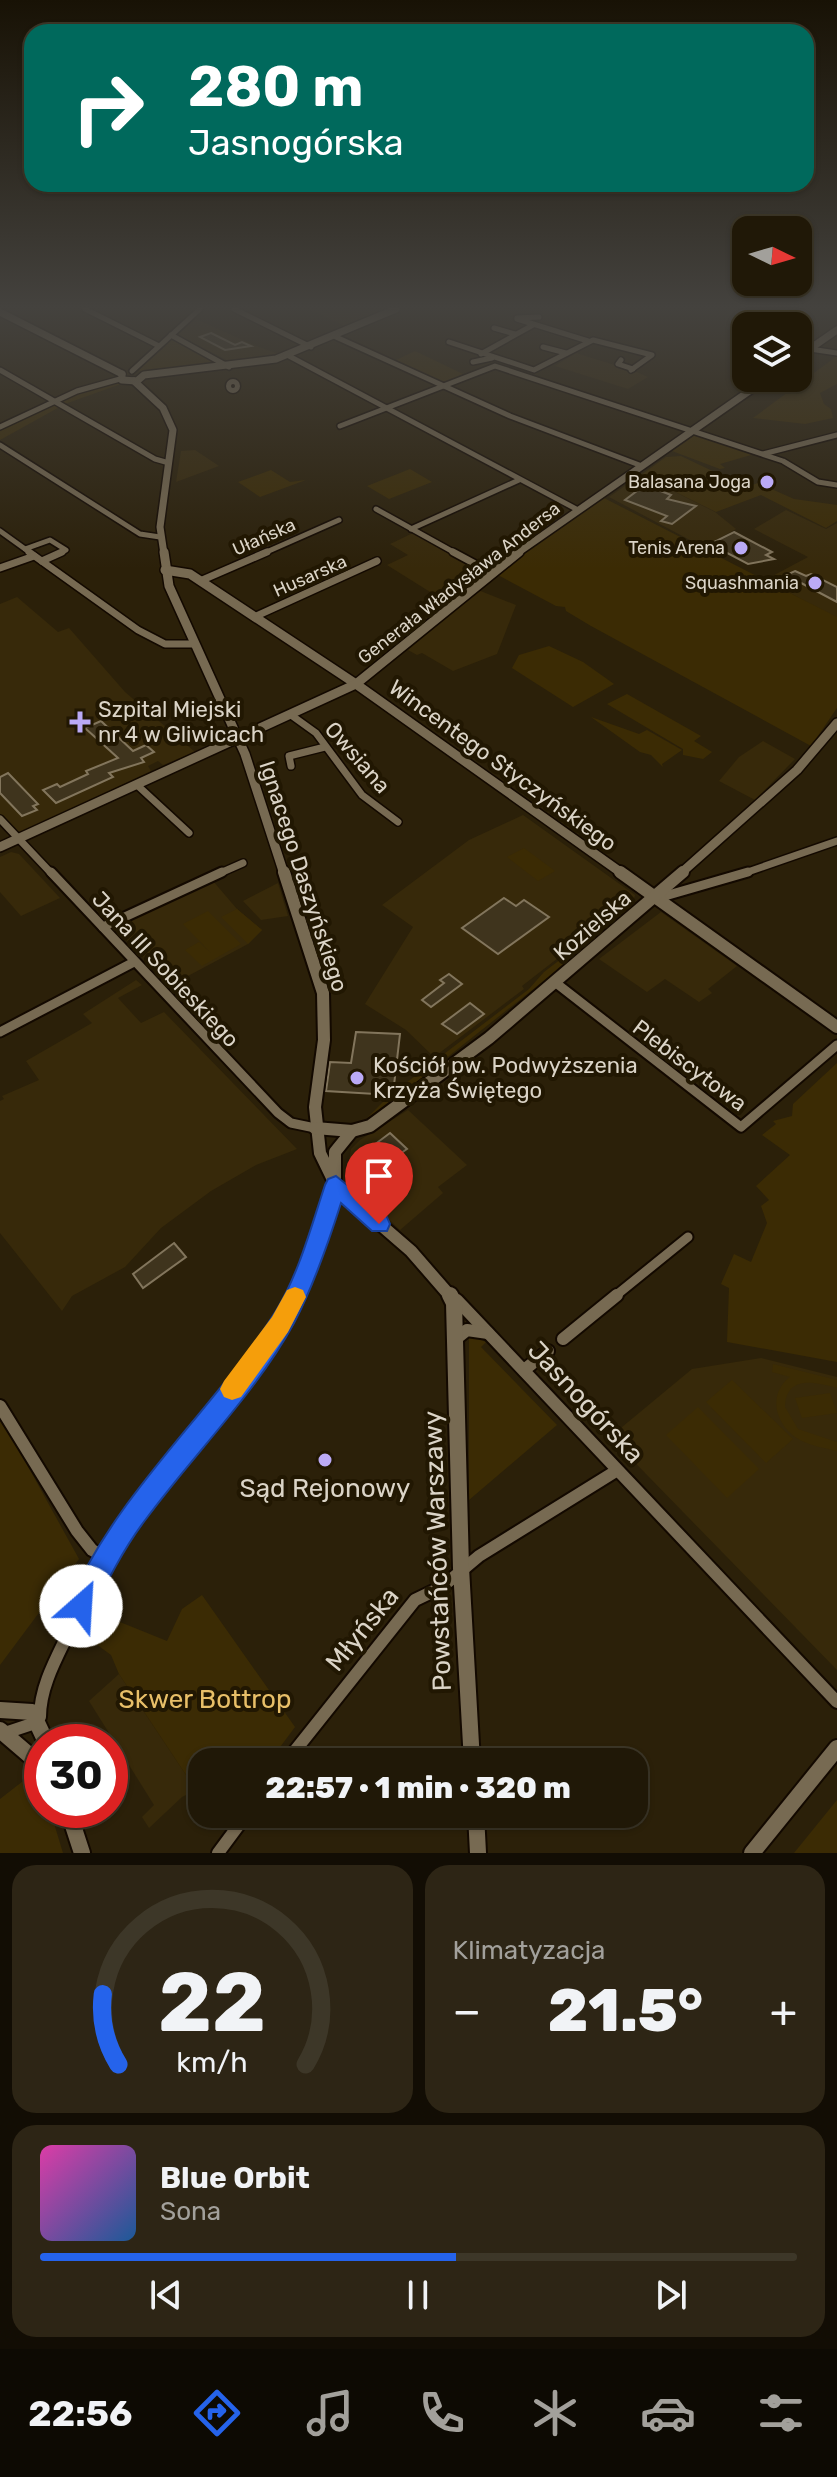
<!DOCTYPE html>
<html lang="pl">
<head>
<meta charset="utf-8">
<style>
  :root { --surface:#201807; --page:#2d2515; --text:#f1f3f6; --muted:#a2a09b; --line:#3d3728; --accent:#2563eb }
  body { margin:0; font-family:Rubik,sans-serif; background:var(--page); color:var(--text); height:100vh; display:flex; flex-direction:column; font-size:30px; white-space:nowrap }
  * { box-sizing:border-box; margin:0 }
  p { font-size:26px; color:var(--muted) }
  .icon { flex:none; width:44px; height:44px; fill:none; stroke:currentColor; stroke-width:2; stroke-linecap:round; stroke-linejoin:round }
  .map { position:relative; height:1853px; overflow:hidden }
  .drawer { display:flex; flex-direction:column; gap:12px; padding:12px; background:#120d04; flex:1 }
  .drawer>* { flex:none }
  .guide { position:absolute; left:24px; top:24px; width:790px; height:168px; border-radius:24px; box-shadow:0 2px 6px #0004,0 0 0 2px var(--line); background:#00695c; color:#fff; overflow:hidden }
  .needle { width:52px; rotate:95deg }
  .fabs { position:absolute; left:732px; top:216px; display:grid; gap:16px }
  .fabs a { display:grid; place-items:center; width:80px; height:80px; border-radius:16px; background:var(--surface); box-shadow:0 2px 6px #0004,0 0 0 2px var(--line); font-size:40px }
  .speed { position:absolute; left:24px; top:1724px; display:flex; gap:16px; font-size:40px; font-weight:700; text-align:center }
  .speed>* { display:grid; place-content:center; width:104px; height:104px; border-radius:50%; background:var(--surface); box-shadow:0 2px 6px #0004,0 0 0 2px var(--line); line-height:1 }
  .speed .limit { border:12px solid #d22; background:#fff; color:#111 }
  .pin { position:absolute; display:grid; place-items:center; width:68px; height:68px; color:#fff; margin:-82px -34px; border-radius:50% 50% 50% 0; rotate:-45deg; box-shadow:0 0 8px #0007 }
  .pin .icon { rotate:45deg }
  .me { position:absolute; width:88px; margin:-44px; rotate:26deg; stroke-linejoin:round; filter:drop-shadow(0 0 6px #0008) }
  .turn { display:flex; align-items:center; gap:28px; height:168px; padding:0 32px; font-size:36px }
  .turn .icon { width:104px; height:104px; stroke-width:2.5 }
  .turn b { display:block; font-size:56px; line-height:68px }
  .big { font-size:60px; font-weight:800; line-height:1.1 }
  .drawer .card { flex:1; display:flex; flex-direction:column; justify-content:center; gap:12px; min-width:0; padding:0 28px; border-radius:24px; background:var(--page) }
  .drawer .dial { align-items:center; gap:0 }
  .dial svg { height:208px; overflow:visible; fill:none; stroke:var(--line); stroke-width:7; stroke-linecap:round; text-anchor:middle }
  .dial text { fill:var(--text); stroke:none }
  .song { display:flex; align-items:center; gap:24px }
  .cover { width:96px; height:96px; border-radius:12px; background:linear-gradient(135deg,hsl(320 70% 55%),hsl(210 70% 35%)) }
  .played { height:8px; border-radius:4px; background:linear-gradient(90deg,var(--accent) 55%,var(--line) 55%) }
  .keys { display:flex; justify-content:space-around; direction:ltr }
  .heat { display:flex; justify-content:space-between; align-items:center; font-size:44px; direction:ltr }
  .drawer .tiles { flex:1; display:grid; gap:12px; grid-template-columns:1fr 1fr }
  .card:last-child { grid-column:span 2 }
  .trip { position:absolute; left:188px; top:1748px; width:460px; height:80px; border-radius:24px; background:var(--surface); box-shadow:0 2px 6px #0004,0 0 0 2px var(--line); font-weight:800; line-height:80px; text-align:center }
  .tabs { display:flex; height:128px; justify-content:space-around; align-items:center; background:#0d0a03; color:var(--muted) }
  .tabs .icon { width:56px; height:56px }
  .tabs .active { color:var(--accent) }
  .tabs b { font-size:36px; color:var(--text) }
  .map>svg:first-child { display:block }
  .built { fill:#37290a }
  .green { fill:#3b2b04 }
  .building { fill:#3f341d; stroke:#82755c; stroke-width:2 }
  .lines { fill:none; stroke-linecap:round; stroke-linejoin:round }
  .street-far3-casing { stroke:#130900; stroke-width:8 }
  .street-far2-casing { stroke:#130900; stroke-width:10 }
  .street-far1-casing { stroke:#130900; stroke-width:13 }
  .street-casing { stroke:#130900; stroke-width:16 }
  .secondary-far3-casing { stroke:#130900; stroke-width:10 }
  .secondary-far2-casing { stroke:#130900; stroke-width:12 }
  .secondary-far1-casing { stroke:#130900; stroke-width:16 }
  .secondary-casing { stroke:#130900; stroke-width:20 }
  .street-far3 { stroke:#776a52; stroke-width:5 }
  .street-far2 { stroke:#776a52; stroke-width:7 }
  .street-far1 { stroke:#776a52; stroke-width:9 }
  .street { stroke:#776a52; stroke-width:12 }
  .secondary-far3 { stroke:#776a52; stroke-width:7 }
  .secondary-far2 { stroke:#776a52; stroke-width:9 }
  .secondary-far1 { stroke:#776a52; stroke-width:12 }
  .secondary { stroke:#776a52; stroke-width:16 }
  .route { fill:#2563eb; stroke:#184099; stroke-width:2 }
  .slow { fill:#f59e0b }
  .poi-dot { fill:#bbaaf6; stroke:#211702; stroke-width:3 }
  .labels { text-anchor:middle; stroke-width:8; stroke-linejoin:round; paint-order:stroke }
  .far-poi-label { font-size:18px; fill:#dbd4c7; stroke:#211702; text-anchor:end }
  .far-street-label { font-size:18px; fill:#dbd4c7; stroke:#211702 }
  .poi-label { font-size:22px; fill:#dbd4c7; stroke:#211702; text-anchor:start }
  .street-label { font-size:22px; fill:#dbd4c7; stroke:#211702 }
  .near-street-label { font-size:26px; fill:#dbd4c7; stroke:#211702 }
  .near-poi-label { font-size:26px; fill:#dbd4c7; stroke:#211702 }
  .near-park-label { font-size:26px; fill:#e8bf68; stroke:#211702 }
</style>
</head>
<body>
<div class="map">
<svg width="837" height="1853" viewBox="0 0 837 1853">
  <rect width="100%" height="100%" fill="#2b2009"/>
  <g class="built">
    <polygon points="308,309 388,309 349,328"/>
    <polygon points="196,319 254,345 284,356 231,362 177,335"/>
    <polygon points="576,353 637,372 648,377 628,389 555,366"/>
    <polygon points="195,450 219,466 176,482 181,451"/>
    <polygon points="641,475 715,512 736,529 703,547 609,497"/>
    <polygon points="786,510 826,529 837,523 837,618 765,580 808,557 754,529"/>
    <polygon points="413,533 453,556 487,574 453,603 443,600 387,565 408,555 390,544"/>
    <polygon points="478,590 516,605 497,654 453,671 422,653 417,655 408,650"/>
    <polygon points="17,597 58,632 69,628 125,692 195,752 163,765 158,761 148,766 151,771 17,835 0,815 0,604"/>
    <polygon points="763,741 795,759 755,800 719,781 739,757"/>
    <polygon points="523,815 635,895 634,899 522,986 524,989 434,1057 406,1030 365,1004 413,927 382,905 469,840"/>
    <polygon points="11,852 19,854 60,898 21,916 0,892 0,857"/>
    <polygon points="213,881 237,909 262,930 248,944 171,985 117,930 121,923"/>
    <polygon points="278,883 288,916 261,920 243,901"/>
    <polygon points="661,912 737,966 708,989 712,993 699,1002 665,979 647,992 599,959"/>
    <polygon points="136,980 142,985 118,998 141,1023 164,1012 297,1149 256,1165 211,1191 161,1228 125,1267 72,1296 62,1311 0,1233 0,1101 4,1099 2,1096 39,1080 26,1061 92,1023 83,1014"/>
    <polygon points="408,1110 467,1165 438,1187 443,1193 400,1230 346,1177 351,1149 360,1140"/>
    <polygon points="761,1358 837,1377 837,1670 610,1437 692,1369"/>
    <polygon points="119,1674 196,1790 182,1797 149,1828 142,1817 154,1805 89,1701"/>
  </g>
  <g class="green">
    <polygon points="171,339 172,340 224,366 145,374 139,370"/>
    <polygon points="415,351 463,374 445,383 396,360"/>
    <polygon points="837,356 837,384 820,393 824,404 831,409 833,418 805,424 753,418"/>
    <path d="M119,382L121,384L65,404L0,440V430C39,408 76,392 119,382Z"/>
    <polygon points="696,434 748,451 751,455 720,464 725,468 720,469 672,451"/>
    <polygon points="681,456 746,487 758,483 794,499 837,505 837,521 826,528 761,495 716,512 641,475 666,457"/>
    <polygon points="410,469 432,482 389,499 367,486"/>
    <polygon points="271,470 290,482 306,480 260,497 238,482"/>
    <polygon points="604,498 837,617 837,708 811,746 591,626 566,611 565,607 556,606 496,574"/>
    <polygon points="549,646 583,662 614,684 573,707 512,668 519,655"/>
    <polygon points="627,694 701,736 694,741 712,752 703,759 683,755 683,749 607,704"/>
    <polygon points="591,717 639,734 647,730 682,750 662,764 663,767 651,755 640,752"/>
    <polygon points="524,848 555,871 538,881 507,857"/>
    <polygon points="237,909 262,930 248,944 221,917"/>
    <polygon points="208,911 241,944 202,966 185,950 199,942 211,953 183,924"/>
    <polygon points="600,929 604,933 425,1075 423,1082 367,1118 389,1096 529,989 544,972"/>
    <polygon points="837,1063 837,1362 727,1342 729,1288 721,1284 734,1254 751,1262 767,1223 761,1206 769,1200 756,1186 790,1155 762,1135 776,1124 773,1121 792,1116 793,1104"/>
    <polygon points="469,1335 486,1342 481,1347 557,1425 469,1500"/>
    <path d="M773,1364L837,1380V1388C815,1382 786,1375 785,1407L798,1429L837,1442V1451C825,1448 811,1446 800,1440C775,1426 767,1394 790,1377L772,1372Z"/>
    <polygon points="732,1380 793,1439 766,1463 706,1402"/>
    <polygon points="830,1393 837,1413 802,1418 795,1398"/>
    <polygon points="698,1407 759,1469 727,1498 666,1435"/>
    <polygon points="0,1416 79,1559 0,1665"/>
    <polygon points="202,1595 295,1727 269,1762 202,1762 202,1799 119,1674 111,1655 92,1641 99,1624 106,1627 115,1620 167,1641 182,1609"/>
    <polygon points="27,1778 42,1788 42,1810 50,1810 63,1853 0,1853 0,1799"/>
    <polygon points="837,1800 837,1853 794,1853"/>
  </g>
  <g class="building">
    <polygon points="211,333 235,345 242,342 251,346 225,350 200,337"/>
    <polygon points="645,485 671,495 667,499 696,506 672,524 661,521 667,516 625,500"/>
    <polygon points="734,532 772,552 766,555 774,559 748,564 710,544"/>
    <polygon points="795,571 806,576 811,574 837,587 837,602 786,575"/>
    <polygon points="101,721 133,751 146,745 154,752 141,758 144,762 109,773 113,777 56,803 43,790 57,784 60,787 88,774 86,771 118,758 85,728"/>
    <polygon points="8,773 38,804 33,806 37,810 22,816 0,793 0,777"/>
    <polygon points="504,898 516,906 524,900 549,917 498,954 462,928"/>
    <polygon points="449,974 462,984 431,1007 422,1000 444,983 440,980"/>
    <polygon points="470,1003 484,1014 457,1034 442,1024"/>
    <polygon points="356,1032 400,1034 394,1085 375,1087 375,1094 326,1091 330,1062 351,1063"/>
    <polygon points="390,1133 407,1149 387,1163 370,1148"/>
    <polygon points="174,1243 186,1257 143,1288 133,1274"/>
  </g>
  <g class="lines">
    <defs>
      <g id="street-far3">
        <polyline points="85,309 159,346"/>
        <polyline points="234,309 311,347"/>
        <polyline points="517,318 539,317"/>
        <polyline points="517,319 588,341"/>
        <polyline points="494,328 515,334"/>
        <polyline points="171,335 229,367"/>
        <polyline points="336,337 510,416 642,466"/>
        <polyline points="449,342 534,370 593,340 652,355 631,370"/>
        <polyline points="543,347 566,353"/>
        <polyline points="810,349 837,353"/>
        <polyline points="481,354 533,325"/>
        <polyline points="289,356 578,510"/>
        <polyline points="621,360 618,364 633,369"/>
        <polyline points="473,362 492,358"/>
        <polyline points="0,370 155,459 169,463"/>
        <polyline points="132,371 200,309"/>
        <circle cx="233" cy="386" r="4.5"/>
        <polyline points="340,426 495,366 783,461 818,482 837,485"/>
        <polyline points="0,427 77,391 120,379"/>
        <polyline points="0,445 140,534 160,537"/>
        <polyline points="763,454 837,435"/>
        <polyline points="376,509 457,554"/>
        <polyline points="411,529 519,480"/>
        <polyline points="0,531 32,554"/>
        <polyline points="25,549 50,540 66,550 58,554"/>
        <polyline points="262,554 339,520"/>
      </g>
      <g id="street-far2">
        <polyline points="29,552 138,630 165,644 195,644"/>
        <polyline points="453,552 492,573"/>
        <polyline points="42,561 62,552"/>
        <polyline points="0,568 34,556"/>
        <polyline points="200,581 267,552"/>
        <polyline points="254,617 377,561"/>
        <polyline points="291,715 316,733 362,795 398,822"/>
        <polyline points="291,766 289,756 325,747"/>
        <polyline points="137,785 189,833"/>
        <polyline points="0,819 52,874"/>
        <polyline points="218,874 243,863"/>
        <polyline points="742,874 837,841"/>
      </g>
      <g id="street-far1">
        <polyline points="51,872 278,1113 291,1123 315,1128"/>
        <polyline points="658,898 748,872"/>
        <polyline points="103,927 222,872"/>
        <polyline points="556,983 741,1127 837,1045"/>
        <polyline points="0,1032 134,962"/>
        <polyline points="294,1297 312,1258 336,1185"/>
        <polyline points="614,1297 688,1237"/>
      </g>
      <g id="street">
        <polyline points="457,1300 837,1702"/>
        <polyline points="457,1338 467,1330 488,1333"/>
        <polyline points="563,1339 617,1295"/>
        <polyline points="524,1370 548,1351"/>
        <polyline points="0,1406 77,1531 92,1550 105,1557"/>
        <path d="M5,1733L32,1724L40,1717C40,1687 56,1659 69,1632C91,1585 113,1541 144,1500C193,1432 260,1372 295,1295"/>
        <polyline points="286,1762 415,1600 442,1587 479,1556 616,1471"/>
        <polyline points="218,1853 247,1814"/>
      </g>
      <g id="secondary-far3">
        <polyline points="0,312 122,374"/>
        <polyline points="798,357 837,330"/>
        <polyline points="122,374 122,380 137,381 144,375 276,359 396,309"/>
        <polyline points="134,381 163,408 173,430 160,527 164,554"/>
        <polyline points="516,554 768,378"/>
      </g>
      <g id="secondary-far2">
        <polyline points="164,552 169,586 245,754 284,874"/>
        <polyline points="165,570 190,574 356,684 623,874"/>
        <polyline points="0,847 356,684 519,552"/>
        <polyline points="680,874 797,770 837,723"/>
      </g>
      <g id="secondary-far1">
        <polyline points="284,872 323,993 324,1040 315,1107 320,1153 336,1186 411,1251 451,1297"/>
        <polyline points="620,872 837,1027"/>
        <polyline points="315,1128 352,1131 370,1126 489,1038 683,872"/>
        <polyline points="335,1180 335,1152 352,1131"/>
      </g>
      <g id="secondary">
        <polyline points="450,1295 454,1303 461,1568 472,1762"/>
        <polyline points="0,1710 32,1712 46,1742"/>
        <polyline points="0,1730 42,1766"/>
        <polyline points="68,1810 82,1853"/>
        <polyline points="476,1814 478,1853"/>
        <polyline points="752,1853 837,1748"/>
      </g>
    </defs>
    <use href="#street-far3" class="street-far3-casing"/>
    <use href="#street-far2" class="street-far2-casing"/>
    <use href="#street-far1" class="street-far1-casing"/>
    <use href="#street" class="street-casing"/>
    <use href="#secondary-far3" class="secondary-far3-casing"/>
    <use href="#secondary-far2" class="secondary-far2-casing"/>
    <use href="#secondary-far1" class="secondary-far1-casing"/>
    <use href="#secondary" class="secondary-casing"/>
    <use href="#street-far3" class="street-far3"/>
    <use href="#street-far2" class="street-far2"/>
    <use href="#street-far1" class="street-far1"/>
    <use href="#street" class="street"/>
    <use href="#secondary-far3" class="secondary-far3"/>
    <use href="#secondary-far2" class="secondary-far2"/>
    <use href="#secondary-far1" class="secondary-far1"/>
    <use href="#secondary" class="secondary"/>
  </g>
  <linearGradient id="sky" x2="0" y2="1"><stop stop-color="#181205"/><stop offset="0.54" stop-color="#44423e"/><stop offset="1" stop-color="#44423e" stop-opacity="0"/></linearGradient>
  <rect width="837" height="569" fill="url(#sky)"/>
  <path class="route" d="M336,1176L387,1217L390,1224L387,1231H372L341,1203C328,1244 314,1285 294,1323C256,1393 193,1455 146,1519C123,1549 107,1582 91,1615L81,1619L72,1615L68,1606C115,1493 212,1413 276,1311C299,1273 311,1227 325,1185L328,1179Z"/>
  <polygon class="slow" points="295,1287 303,1290 306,1297 288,1332 241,1397 232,1400 224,1397 220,1389 224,1381 272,1317 287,1290"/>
  <g class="poi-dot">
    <circle cx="767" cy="482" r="8"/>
    <circle cx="741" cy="548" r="8"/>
    <circle cx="815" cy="583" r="8"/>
    <path d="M76 710h8v8h8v8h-8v8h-8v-8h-8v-8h8z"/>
    <circle cx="357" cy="1078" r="8"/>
    <circle cx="325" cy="1460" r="8"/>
  </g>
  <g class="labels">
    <g class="far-poi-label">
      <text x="751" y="488">Balasana Joga</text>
      <text x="725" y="554">Tenis Arena</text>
      <text x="799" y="589">Squashmania</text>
    </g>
    <g class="far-street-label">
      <text transform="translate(264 537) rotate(-24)" y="6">Ułańska</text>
      <text transform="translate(310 576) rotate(-24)" y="6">Husarska</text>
      <text transform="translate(459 583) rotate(-38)" y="6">Generała Władysława Andersa</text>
    </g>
    <g class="poi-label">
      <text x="98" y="717">Szpital Miejski<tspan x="98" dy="25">nr 4 w Gliwicach</tspan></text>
      <text x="373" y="1073">Kościół pw. Podwyższenia<tspan x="373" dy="25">Krzyża Świętego</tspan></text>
    </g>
    <g class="street-label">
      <text transform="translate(358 757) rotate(49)" y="8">Owsiana</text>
      <text transform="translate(503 765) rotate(36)" y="8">Wincentego Styczyńskiego</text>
      <text transform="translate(304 876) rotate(72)" y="8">Ignacego Daszyńskiego</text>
      <text transform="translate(592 925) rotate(-41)" y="8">Kozielska</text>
      <text transform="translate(166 969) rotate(47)" y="8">Jana III Sobieskiego</text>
      <text transform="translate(690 1065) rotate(37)" y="8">Plebiscytowa</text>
    </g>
    <g class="near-street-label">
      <text transform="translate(586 1402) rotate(47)" y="9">Jasnogórska</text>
      <text transform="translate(437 1551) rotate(-92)" y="9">Powstańców Warszawy</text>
      <text transform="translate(362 1629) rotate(-51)" y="9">Młyńska</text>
    </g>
    <g class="near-poi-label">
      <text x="325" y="1497">Sąd Rejonowy</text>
    </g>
    <g class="near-park-label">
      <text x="205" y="1708">Skwer Bottrop</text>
    </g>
  </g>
</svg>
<div class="fabs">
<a><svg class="needle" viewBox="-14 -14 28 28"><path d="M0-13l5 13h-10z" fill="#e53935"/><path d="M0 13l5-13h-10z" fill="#a2a09b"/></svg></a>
<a><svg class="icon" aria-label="layers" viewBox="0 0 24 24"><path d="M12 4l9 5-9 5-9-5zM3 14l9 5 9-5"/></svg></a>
</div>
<div class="speed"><div class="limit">30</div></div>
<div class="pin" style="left:379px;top:1224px;background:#d93025"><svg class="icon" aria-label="arrive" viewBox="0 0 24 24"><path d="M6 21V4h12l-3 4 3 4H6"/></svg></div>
<svg class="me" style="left:81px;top:1606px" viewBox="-20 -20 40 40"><circle r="19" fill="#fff"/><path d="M0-13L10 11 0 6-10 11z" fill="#2563eb"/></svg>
<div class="trip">22:57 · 1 min · 320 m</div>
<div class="guide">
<div class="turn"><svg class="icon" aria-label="right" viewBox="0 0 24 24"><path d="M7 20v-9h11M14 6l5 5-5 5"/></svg><div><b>280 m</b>Jasnogórska</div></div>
</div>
</div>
<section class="drawer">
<div class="tiles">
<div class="card dial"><svg viewBox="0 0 100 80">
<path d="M14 69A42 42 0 1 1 86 69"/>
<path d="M14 69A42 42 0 0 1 8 42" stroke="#2563eb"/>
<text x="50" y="56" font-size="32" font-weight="700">22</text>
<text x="50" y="72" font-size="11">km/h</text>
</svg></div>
<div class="card"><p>Klimatyzacja</p>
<div class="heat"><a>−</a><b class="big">21.5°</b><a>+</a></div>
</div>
<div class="card">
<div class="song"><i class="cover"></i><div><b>Blue Orbit</b><p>Sona</p></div></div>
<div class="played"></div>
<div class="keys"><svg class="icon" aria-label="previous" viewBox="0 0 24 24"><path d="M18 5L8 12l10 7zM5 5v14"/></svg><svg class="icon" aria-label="pause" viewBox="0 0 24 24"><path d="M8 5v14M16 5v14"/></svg><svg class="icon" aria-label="next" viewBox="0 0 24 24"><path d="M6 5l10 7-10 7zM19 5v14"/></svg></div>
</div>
</div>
</section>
<nav class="tabs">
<b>22:56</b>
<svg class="icon active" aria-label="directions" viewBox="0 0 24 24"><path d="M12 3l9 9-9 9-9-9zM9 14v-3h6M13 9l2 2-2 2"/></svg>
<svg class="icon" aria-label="music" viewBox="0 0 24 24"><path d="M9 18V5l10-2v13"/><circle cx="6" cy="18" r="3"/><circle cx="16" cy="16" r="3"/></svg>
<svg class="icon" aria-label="phone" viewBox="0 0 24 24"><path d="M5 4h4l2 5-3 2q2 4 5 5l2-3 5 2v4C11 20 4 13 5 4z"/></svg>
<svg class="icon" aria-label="climate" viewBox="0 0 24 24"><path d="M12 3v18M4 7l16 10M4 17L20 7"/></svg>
<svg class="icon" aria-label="car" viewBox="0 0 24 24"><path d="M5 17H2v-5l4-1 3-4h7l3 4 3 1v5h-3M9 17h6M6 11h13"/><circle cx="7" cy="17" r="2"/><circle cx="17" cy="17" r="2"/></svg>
<svg class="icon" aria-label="filters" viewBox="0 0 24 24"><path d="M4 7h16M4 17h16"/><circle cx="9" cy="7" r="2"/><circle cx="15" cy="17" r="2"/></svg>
</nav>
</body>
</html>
